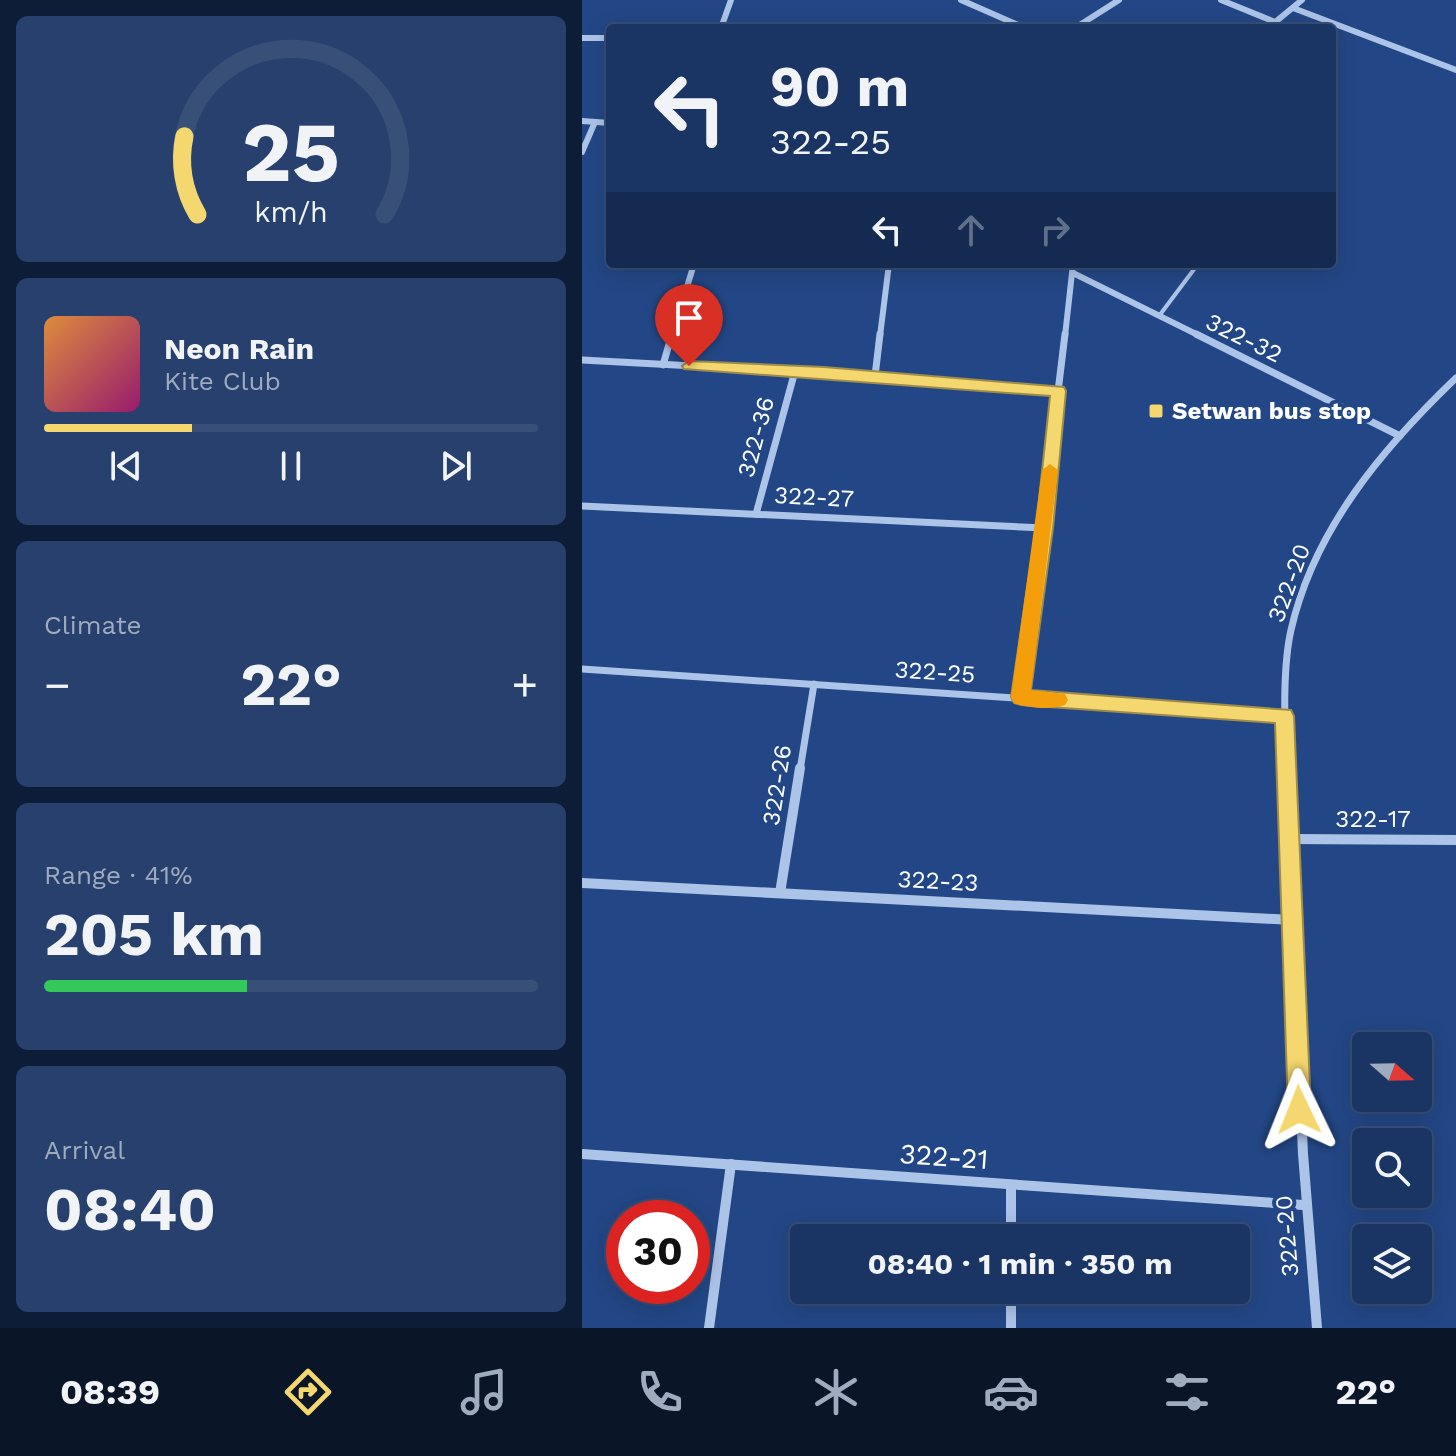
<!DOCTYPE html>
<html lang="en">
<head>
<meta charset="utf-8">
<style>
  :root { --surface:#1a3564; --page:#27406d; --text:#f1f3f6; --muted:#9fabbf; --line:#385078; --accent:#f4d76f }
  body { margin:0; font-family:"Work Sans",sans-serif; background:var(--page); color:var(--text); height:100vh; display:flex; flex-direction:column; font-size:30px; white-space:nowrap }
  * { box-sizing:border-box; margin:0 }
  p { font-size:26px; color:var(--muted) }
  .icon { flex:none; width:44px; height:44px; fill:none; stroke:currentColor; stroke-width:2; stroke-linecap:round; stroke-linejoin:round }
  .map { position:relative; flex:1; overflow:hidden }
  .sheet { display:flex; flex-direction:column; gap:16px; padding:16px; background:#0e1d37; width:582px }
  .sheet>* { flex:none }
  .top-card { position:absolute; left:24px; top:24px; width:730px; height:244px; border-radius:8px; box-shadow:0 4px 20px #0003,0 0 0 2px var(--line); background:#1a3564; color:var(--text); overflow:hidden }
  .needle { width:52px; rotate:110deg }
  .tools { position:absolute; left:770px; top:1032px; display:grid; gap:16px }
  .tools a { display:grid; place-items:center; width:80px; height:80px; border-radius:8px; background:var(--surface); box-shadow:0 4px 20px #0003,0 0 0 2px var(--line); font-size:40px }
  .speed { position:absolute; left:24px; top:1200px; display:flex; gap:16px; font-size:40px; font-weight:700; text-align:center }
  .speed>* { display:grid; place-content:center; width:104px; height:104px; border-radius:50%; background:var(--surface); box-shadow:0 4px 20px #0003,0 0 0 2px var(--line); line-height:1 }
  .speed .limit { border:12px solid #d22; background:#fff; color:#111 }
  .pin { position:absolute; display:grid; place-items:center; width:68px; height:68px; color:#fff; margin:-82px -34px; border-radius:50% 50% 50% 0; rotate:-45deg; box-shadow:0 0 8px #0007 }
  .pin .icon { rotate:45deg }
  .me { position:absolute; width:88px; margin:-44px; rotate:358deg; stroke-linejoin:round; filter:drop-shadow(0 0 6px #0008) }
  .turn { display:flex; align-items:center; gap:28px; height:168px; padding:0 32px; font-size:36px }
  .turn .icon { width:104px; height:104px; stroke-width:2.5 }
  .turn b { display:block; font-size:56px; line-height:68px }
  .lanes { display:flex; align-items:center; height:76px; padding:0 32px; background:#0003; justify-content:center; gap:40px; direction:ltr }
  .lanes .off { opacity:.35 }
  .big { font-size:60px; font-weight:700; line-height:1.1 }
  .sheet .tile { flex:1; display:flex; flex-direction:column; justify-content:center; gap:12px; min-width:0; padding:0 28px; border-radius:12px; background:var(--page) }
  .sheet .dial { align-items:center; gap:0 }
  .dial svg { height:208px; overflow:visible; fill:none; stroke:var(--line); stroke-width:7; stroke-linecap:round; text-anchor:middle }
  .dial text { fill:var(--text); stroke:none }
  .song { display:flex; align-items:center; gap:24px }
  .cover { width:96px; height:96px; border-radius:12px; background:linear-gradient(135deg,hsl(30 70% 55%),hsl(320 70% 35%)) }
  .played { height:8px; border-radius:4px; background:linear-gradient(90deg,var(--accent) 30%,var(--line) 30%) }
  .keys { display:flex; justify-content:space-around; direction:ltr }
  .heat { display:flex; justify-content:space-between; align-items:center; font-size:44px; direction:ltr }
  .charge { height:12px; border-radius:6px; background:linear-gradient(90deg,#34c759 41%,var(--line) 0) }
  .trip { position:absolute; left:208px; top:1224px; width:460px; height:80px; border-radius:8px; background:var(--surface); box-shadow:0 4px 20px #0003,0 0 0 2px var(--line); font-weight:700; line-height:80px; text-align:center }
  .tabs { display:flex; height:128px; justify-content:space-around; align-items:center; background:#0a1528; color:var(--muted) }
  .tabs .icon { width:56px; height:56px }
  .tabs .selected { color:var(--accent) }
  .tabs b { font-size:36px; color:var(--text) }
  main { display:flex; flex:1; min-height:0 }
  .map>svg:first-child { display:block }
  .lines { fill:none; stroke-linecap:round; stroke-linejoin:round }
  .lane { stroke:#adc4e9; stroke-width:4 }
  .street-far2 { stroke:#adc4e9; stroke-width:6 }
  .street-far1 { stroke:#adc4e9; stroke-width:7 }
  .street { stroke:#adc4e9; stroke-width:10 }
  .route { fill:#f4d76f; stroke:#9f8c48; stroke-width:2 }
  .slow { fill:#f59e0b }
  .poi-dot { fill:#f4d76f; stroke:#234786; stroke-width:3 }
  .labels { text-anchor:middle; stroke-width:8; stroke-linejoin:round; paint-order:stroke }
  .street-label { font-size:24px; fill:#fff; stroke:#234786 }
  .poi-label { font-size:24px; font-weight:bold; fill:#fff; stroke:#234786; text-anchor:start }
  .near-street-label { font-size:28px; fill:#fff; stroke:#234786 }
</style>
</head>
<body>
<main>
<section class="sheet">
<div class="tile dial"><svg viewBox="0 0 100 80">
<path d="M14 69A42 42 0 1 1 86 69"/>
<path d="M14 69A42 42 0 0 1 9 39" stroke="#f4d76f"/>
<text x="50" y="56" font-size="32" font-weight="700">25</text>
<text x="50" y="72" font-size="11">km/h</text>
</svg></div>
<div class="tile">
<div class="song"><i class="cover"></i><div><b>Neon Rain</b><p>Kite Club</p></div></div>
<div class="played"></div>
<div class="keys"><svg class="icon" aria-label="previous" viewBox="0 0 24 24"><path d="M18 5L8 12l10 7zM5 5v14"/></svg><svg class="icon" aria-label="pause" viewBox="0 0 24 24"><path d="M8 5v14M16 5v14"/></svg><svg class="icon" aria-label="next" viewBox="0 0 24 24"><path d="M6 5l10 7-10 7zM19 5v14"/></svg></div>
</div>
<div class="tile"><p>Climate</p>
<div class="heat"><a>−</a><b class="big">22°</b><a>+</a></div>
</div>
<div class="tile"><p>Range · 41%</p><b class="big">205 km</b><div class="charge"></div></div>
<div class="tile"><p>Arrival</p><b class="big">08:40</b></div>
</section>
<div class="map">
<svg width="874" height="1328" viewBox="0 0 874 1328">
  <rect width="100%" height="100%" fill="#234786"/>
  <g class="lines">
    <polyline class="lane" points="577,316 616,264"/>
    <g class="street-far2">
      <polyline points="379,0 443,28"/>
      <polyline points="639,0 693,22"/>
      <polyline points="711,8 874,70"/>
      <polyline points="139,28 149,0"/>
      <polyline points="493,28 537,0"/>
      <polyline points="686,28 720,0"/>
      <polyline points="0,38 28,38"/>
      <polyline points="0,121 28,123"/>
      <polyline points="0,152 13,122"/>
      <polyline points="491,273 618,336"/>
      <polyline points="90,336 112,264"/>
      <polyline points="298,336 307,264"/>
      <polyline points="483,336 491,264"/>
    </g>
    <g class="street-far1">
      <polyline points="614,334 818,436"/>
      <polyline points="0,360 242,373 476,391"/>
      <polyline points="81,365 90,334"/>
      <polyline points="293,376 298,334"/>
      <polyline points="0,506 462,528"/>
      <polyline points="174,514 213,371"/>
      <polyline points="0,669 702,716"/>
      <polyline points="439,697 483,334"/>
      <polyline points="218,770 232,684"/>
      <path d="M704,770C703,728 700,670 709,630C732,529 801,448 874,378"/>
    </g>
    <g class="street">
      <polyline points="704,768 721,1154 735,1328"/>
      <polyline points="707,839 874,840"/>
      <polyline points="0,883 710,920"/>
      <polyline points="198,893 218,768"/>
      <polyline points="0,1154 721,1205"/>
      <polyline points="429,1185 429,1238"/>
      <polyline points="429,1290 429,1328"/>
      <polyline points="127,1328 149,1164"/>
    </g>
  </g>
  <polygon class="route" points="107,361 242,367 482,387 484,391 471,528 449,690 709,710 712,716 729,1110 725,1118 717,1121 709,1118 706,1110 693,723 439,705 432,703 429,697 454,528 468,396 102,369 100,366"/>
  <path class="slow" d="M468,464L476,470L449,690L483,694L486,700L483,705C469,710 446,708 432,703L429,697L460,470Z"/>
  <rect class="poi-dot" x="566" y="403" width="16" height="16" rx="4"/>
  <g class="labels">
    <g class="street-label">
      <text transform="translate(662 338) rotate(26)" y="8">322-32</text>
      <text transform="translate(174 437) rotate(-75)" y="8">322-36</text>
      <text transform="translate(232 497) rotate(3)" y="8">322-27</text>
      <text transform="translate(707 583) rotate(-70)" y="8">322-20</text>
      <text transform="translate(353 672) rotate(4)" y="8">322-25</text>
      <text transform="translate(195 785) rotate(-81)" y="8">322-26</text>
      <text x="791" y="827">322-17</text>
      <text transform="translate(356 881) rotate(3)" y="8">322-23</text>
      <text transform="translate(705 1236) rotate(-95)" y="8">322-20</text>
    </g>
    <g class="poi-label">
      <text x="590" y="419">Setwan bus stop</text>
    </g>
    <g class="near-street-label">
      <text transform="translate(362 1156) rotate(4)" y="10">322-21</text>
    </g>
  </g>
</svg>
<div class="tools">
<a><svg class="needle" viewBox="-14 -14 28 28"><path d="M0-13l5 13h-10z" fill="#e53935"/><path d="M0 13l5-13h-10z" fill="#9fabbf"/></svg></a>
<a><svg class="icon" aria-label="search" viewBox="0 0 24 24"><circle cx="10" cy="10" r="6"/><path d="M15 15l6 6"/></svg></a>
<a><svg class="icon" aria-label="layers" viewBox="0 0 24 24"><path d="M12 4l9 5-9 5-9-5zM3 14l9 5 9-5"/></svg></a>
</div>
<div class="speed"><div class="limit">30</div></div>
<div class="pin" style="left:107px;top:366px;background:#d93025"><svg class="icon" aria-label="arrive" viewBox="0 0 24 24"><path d="M6 21V4h12l-3 4 3 4H6"/></svg></div>
<svg class="me" style="left:717px;top:1110px" viewBox="-20 -20 40 40"><path d="M0-17L14 15 0 8-14 15z" fill="#f4d76f" stroke="#fff" stroke-width="4"/></svg>
<div class="trip">08:40 · 1 min · 350 m</div>
<div class="top-card">
<div class="turn"><svg class="icon" aria-label="left" viewBox="0 0 24 24"><path d="M17 20v-9H6M10 6l-5 5 5 5"/></svg><div><b>90 m</b>322-25</div></div>
<div class="lanes"><svg class="icon" aria-label="left" viewBox="0 0 24 24"><path d="M17 20v-9H6M10 6l-5 5 5 5"/></svg><svg class="icon off" aria-label="ahead" viewBox="0 0 24 24"><path d="M12 20V5M6 11l6-6 6 6"/></svg><svg class="icon off" aria-label="right" viewBox="0 0 24 24"><path d="M7 20v-9h11M14 6l5 5-5 5"/></svg></div>
</div>
</div>
</main>
<nav class="tabs">
<b>08:39</b>
<svg class="icon selected" aria-label="directions" viewBox="0 0 24 24"><path d="M12 3l9 9-9 9-9-9zM9 14v-3h6M13 9l2 2-2 2"/></svg>
<svg class="icon" aria-label="music" viewBox="0 0 24 24"><path d="M9 18V5l10-2v13"/><circle cx="6" cy="18" r="3"/><circle cx="16" cy="16" r="3"/></svg>
<svg class="icon" aria-label="phone" viewBox="0 0 24 24"><path d="M5 4h4l2 5-3 2q2 4 5 5l2-3 5 2v4C11 20 4 13 5 4z"/></svg>
<svg class="icon" aria-label="climate" viewBox="0 0 24 24"><path d="M12 3v18M4 7l16 10M4 17L20 7"/></svg>
<svg class="icon" aria-label="car" viewBox="0 0 24 24"><path d="M5 17H2v-5l4-1 3-4h7l3 4 3 1v5h-3M9 17h6M6 11h13"/><circle cx="7" cy="17" r="2"/><circle cx="17" cy="17" r="2"/></svg>
<svg class="icon" aria-label="filters" viewBox="0 0 24 24"><path d="M4 7h16M4 17h16"/><circle cx="9" cy="7" r="2"/><circle cx="15" cy="17" r="2"/></svg>
<b>22°</b>
</nav>
</body>
</html>
